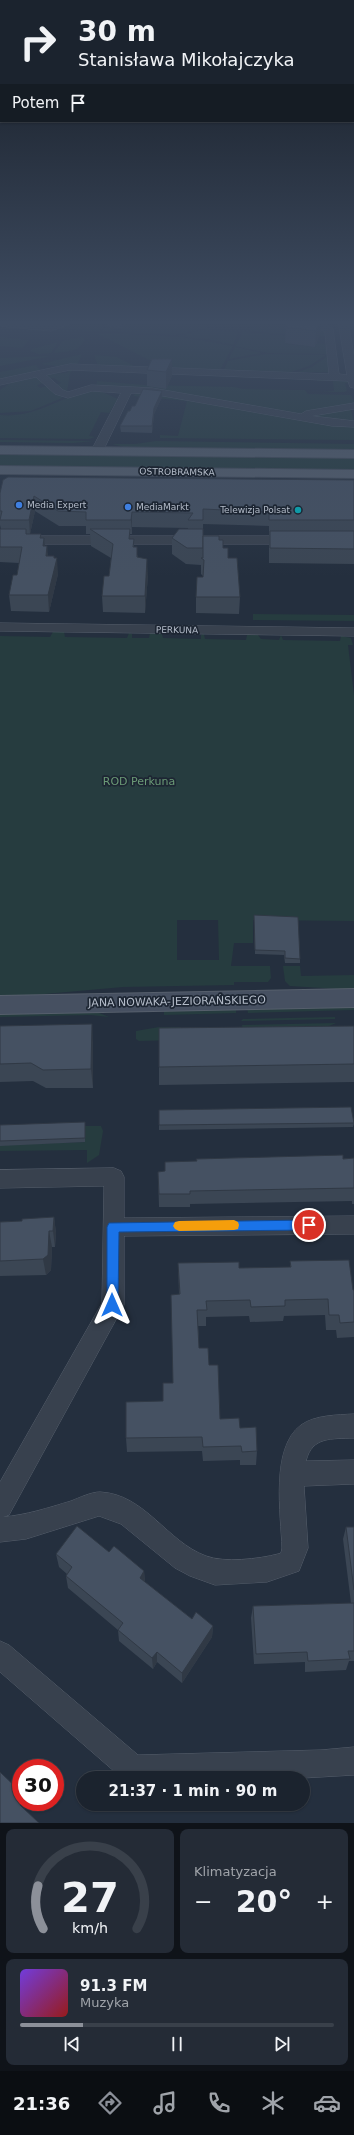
<!DOCTYPE html>
<html lang="pl">
<head>
<meta charset="utf-8">
<style>
  :root { --surface:#1b232e; --page:#242b36; --text:#f1f3f6; --muted:#a0a4aa; --line:#39404a; --accent:#8c9099 }
  body { margin:0; font-family:"DejaVu Sans",sans-serif; background:var(--page); color:var(--text); height:100vh; display:flex; flex-direction:column; font-size:15px; white-space:nowrap }
  * { box-sizing:border-box; margin:0 }
  p { font-size:13px; color:var(--muted) }
  .icon { flex:none; width:22px; height:22px; fill:none; stroke:currentColor; stroke-width:2; stroke-linecap:round; stroke-linejoin:round }
  .map { position:relative; height:1823px; overflow:hidden }
  .sheet { display:flex; flex-direction:column; gap:6px; padding:6px; background:#0f1319; flex:1 }
  .sheet>* { flex:none }
  .guide { position:absolute; left:0px; top:0px; width:354px; height:122px; box-shadow:0 1px 3px #0004,0 0 0 1px var(--line); background:#1b232e; color:var(--text); overflow:hidden }
  .speed { position:absolute; left:12px; top:1759px; display:flex; gap:8px; font-size:20px; font-weight:700; text-align:center }
  .speed>* { display:grid; place-content:center; width:52px; height:52px; border-radius:50%; background:var(--surface); box-shadow:0 1px 3px #0004,0 0 0 1px var(--line); line-height:1 }
  .speed .limit { border:6px solid #d22; background:#fff; color:#111 }
  .pin { position:absolute; display:grid; place-items:center; width:34px; height:34px; color:#fff; margin:-17px; border:2px solid #fff; border-radius:50%; box-shadow:0 1px 4px #0007 }
  .me { position:absolute; width:44px; margin:-22px; rotate:0deg; stroke-linejoin:round; filter:drop-shadow(0 0 3px #0008) }
  .turn { display:flex; align-items:center; gap:14px; height:84px; padding:0 12px; font-size:18px }
  .turn .icon { width:52px; height:52px; stroke-width:2.5 }
  .turn b { display:block; font-size:28px; line-height:34px }
  .then { display:flex; align-items:center; height:38px; padding:0 12px; background:#0003; gap:8px; font-size:15px }
  .big { font-size:30px; font-weight:800; line-height:1.1 }
  .sheet .card { flex:1; display:flex; flex-direction:column; justify-content:center; gap:6px; min-width:0; padding:0 14px; border-radius:8px; background:var(--page) }
  .sheet .dial { align-items:center; gap:0 }
  .dial svg { height:104px; overflow:visible; fill:none; stroke:var(--line); stroke-width:7; stroke-linecap:round; text-anchor:middle }
  .dial text { fill:var(--text); stroke:none }
  .song { display:flex; align-items:center; gap:12px }
  .cover { width:48px; height:48px; border-radius:6px; background:linear-gradient(135deg,hsl(260 70% 55%),hsl(0 70% 35%)) }
  .played { height:4px; border-radius:2px; background:linear-gradient(90deg,var(--accent) 20%,var(--line) 20%) }
  .keys { display:flex; justify-content:space-around; direction:ltr }
  .heat { display:flex; justify-content:space-between; align-items:center; font-size:22px; direction:ltr }
  .sheet .tiles { flex:1; display:grid; gap:6px; grid-template-columns:1fr 1fr }
  .card:last-child { grid-column:span 2 }
  .trip { position:absolute; left:76px; top:1771px; width:234px; height:40px; border-radius:20px; background:var(--surface); box-shadow:0 1px 3px #0004,0 0 0 1px var(--line); font-weight:800; line-height:40px; text-align:center }
  .dock { display:flex; height:64px; justify-content:space-around; align-items:center; background:#0b0e12; color:var(--muted) }
  .dock .icon { width:28px; height:28px }
  .dock .active { color:var(--accent) }
  .dock b { font-size:18px; color:var(--text) }
  .map>svg:first-child { display:block }
  .green { fill:#263c3f; fill-rule:evenodd }
  .lines { fill:none; stroke-linecap:round; stroke-linejoin:round }
  .street-casing { stroke:#565f6c; stroke-width:1 }
  .secondary-casing { stroke:#565f6c; stroke-width:2 }
  .primary-casing { stroke:#414a57; stroke-width:2 }
  .street { fill:#38414e; fill-rule:evenodd }
  .secondary { fill:#465061; fill-rule:evenodd }
  .primary { fill:#56606e; fill-rule:evenodd }
  .wall { fill:#3b4654 }
  .shaded-wall { fill:#303945 }
  .building { fill:#455162; stroke:#303945 }
  .route { fill:#1a73e8; stroke:#114b97 }
  .slow { fill:#f59e0b }
  .shop-dot { fill:#3f7fe0; stroke:#1d2633; stroke-width:1.5 }
  .culture-dot { fill:#0f9aa8; stroke:#1d2633; stroke-width:1.5 }
  .labels { text-anchor:middle; stroke-width:3.5; stroke-linejoin:round; paint-order:stroke }
  .far-street-label { font-size:9px; fill:#b4bcc9; stroke:#1d2633 }
  .far-poi-label { font-size:9px; fill:#b4bcc9; stroke:#1d2633; text-anchor:start }
  .park-label { font-size:11px; fill:#6b9a76; stroke:#1d2633 }
  .street-label { font-size:11px; fill:#b4bcc9; stroke:#1d2633 }
</style>
</head>
<body>
<div class="map">
<svg width="354" height="1823" viewBox="0 0 354 1823">
  <rect width="100%" height="100%" fill="#242f3e"/>
  <g class="green">
    <polygon points="86,321 105,322 97,332 62,328 64,326 70,328"/>
    <polygon points="109,321 166,321 206,325 206,328 175,335 104,331 104,328 120,330 125,325"/>
    <polygon points="250,321 290,321 293,323 247,327"/>
    <polygon points="294,324 326,330 326,336 320,336 321,331 293,335 252,331 247,328"/>
    <polygon points="208,329 238,333 233,345 213,340 178,336"/>
    <polygon points="243,332 286,336 284,339 287,339 285,344 315,347 317,343 328,345 328,354 268,353 235,346"/>
    <polygon points="106,333 181,337 233,346 220,370 182,369 155,363 98,334"/>
    <polygon points="0,337 29,340 22,348 0,346"/>
    <path d="M82,337L84,340C81,351 67,352 54,353L62,341Z"/>
    <polygon points="58,342 51,353 38,354 30,351 32,349"/>
    <polygon points="235,347 262,353 229,359"/>
    <polygon points="82,354 77,366 63,367 41,364"/>
    <polygon points="266,354 326,355 309,366 288,373 224,370 228,361"/>
    <polygon points="94,355 117,357 134,366 98,366"/>
    <polygon points="329,355 330,372 298,372 299,374 292,374 312,367"/>
    <polygon points="48,356 47,357 0,366 0,358"/>
    <polygon points="36,365 40,370 39,372 0,380 0,372"/>
    <path d="M75,368L70,373L67,392L54,385L61,383L54,378L46,379L45,374C54,372 60,375 69,372L64,370Z"/>
    <polygon points="37,377 44,383 37,385 40,388 47,386 61,395 62,398 31,411 0,413 0,390 13,381"/>
    <polygon points="317,378 350,381 351,383 345,383 347,391 344,392 320,392 334,391 333,381 317,381"/>
    <polygon points="97,381 145,385 234,387 243,389 300,390 305,390 308,394 351,395 354,401 353,404 296,414 157,389 96,387"/>
    <path d="M100,391L118,399L109,413L101,412L89,436L95,437L89,439L0,438V415C40,419 64,391 100,391Z"/>
    <polygon points="138,392 354,425 354,440 160,438 160,435 178,436 187,401 133,396"/>
    <polygon points="354,409 351,410 354,423 303,416"/>
    <polygon points="0,440 94,441 73,443 0,442"/>
    <polygon points="156,441 354,444 354,450 124,447 112,444 135,444"/>
    <polygon points="50,454 354,457 354,470 0,466 0,455"/>
    <polygon points="253,614 354,615 354,621 253,620"/>
    <path d="M53,632H64L65,637L127,638L129,633L132,634V638H149L150,633L162,634L163,638L201,639V635L204,634L205,639L246,640L247,635H258L261,639L279,640L281,635L283,640L340,641L341,636L351,638L353,645H348L354,695V921L253,920V943H234L231,966H270L271,978L268,982H234V985L123,987L0,998V636L50,637ZM177,920H218L219,960H177Z"/>
    <polygon points="283,966 300,966 301,976 354,975 354,990 290,986 285,981"/>
    <polygon points="354,1006 354,1010 248,1013 247,1008"/>
    <polygon points="236,1008 236,1013 164,1015 164,1010"/>
    <polygon points="97,1012 109,1017 91,1015 0,1017 0,1013"/>
    <polygon points="335,1017 335,1019 241,1021 243,1019"/>
    <polygon points="336,1023 300,1039 243,1037 242,1025"/>
    <polygon points="159,1027 181,1027 181,1038 179,1040 139,1041 136,1039 136,1031"/>
    <polygon points="85,1126 101,1126 103,1131 99,1155 87,1163 87,1150 0,1151 0,1145 85,1142"/>
  </g>
  <g class="lines">
    <defs>
      <g id="street">
        <polygon points="0,321 50,325 63,321 77,321 51,331 0,326"/>
        <polygon points="298,321 320,321 333,329 339,374 347,375 338,321 348,321 354,356 354,388 350,387 348,381 70,370 46,375 63,390 68,392 91,385 152,388 301,414 306,411 354,403 354,409 312,416 354,421 354,427 332,426 152,394 131,393 103,451 97,454 91,451 121,393 92,391 68,398 55,394 36,377 0,385 0,379 70,364 329,374 325,332 314,325 300,323"/>
        <polygon points="0,536 292,536 298,540 292,544 0,544"/>
        <polygon points="0,623 354,628 354,636 0,631"/>
        <path d="M114,1168L121,1171L124,1177V1218L354,1216V1234L124,1236V1305L9,1515L3,1517C26,1515 48,1508 71,1501C79,1498 91,1492 100,1492C145,1494 167,1542 206,1556C224,1563 259,1559 278,1554L281,1553L282,1548C281,1515 270,1448 301,1425C315,1415 337,1415 354,1414V1438C332,1439 312,1436 306,1461L354,1460V1484L304,1486L308,1548L299,1571L267,1582L215,1585L190,1576L175,1568L121,1524L99,1516L26,1539L0,1542V1482L102,1303L104,1186L0,1188V1170Z"/>
        <polygon points="0,1641 9,1645 138,1755 321,1750 354,1747 354,1775 303,1778 122,1778 0,1672"/>
      </g>
      <polygon id="secondary" points="354,989 354,1007 0,1014 0,996"/>
      <g id="primary">
        <polygon points="0,446 354,450 354,458 0,454"/>
        <polygon points="0,466 354,470 354,478 0,474"/>
      </g>
    </defs>
    <use href="#street" class="street-casing"/>
    <use href="#secondary" class="secondary-casing"/>
    <use href="#primary" class="primary-casing"/>
    <use href="#street" class="street"/>
    <use href="#secondary" class="secondary"/>
    <use href="#primary" class="primary"/>
  </g>
  <g class="wall">
    <polygon points="106,321 127,321 122,328 107,327"/>
    <polygon points="179,321 198,321 195,324 179,322"/>
    <polygon points="288,321 322,321 321,331 315,347 285,343 286,327"/>
    <polygon points="152,359 172,376 166,389 147,386 147,370"/>
    <polygon points="162,397 154,414 152,433 121,432 120,426 130,411 135,406"/>
    <polygon points="354,480 354,564 269,563 269,526 203,524 203,558 219,540 228,558 240,597 239,614 196,613 196,597 203,577 203,576 201,574 201,565 186,564 172,554 172,538 188,529 188,528 132,527 132,534 130,534 130,539 134,539 134,547 138,557 148,575 145,613 103,612 102,596 109,576 111,558 91,546 90,534 86,534 86,526 59,526 35,511 30,534 41,534 41,538 44,538 45,546 48,556 54,558 58,574 49,612 11,611 9,595 17,575 19,563 0,562 0,529 1,529 0,525 0,493"/>
    <polygon points="254,915 300,959 300,963 285,963 284,955 255,954"/>
    <polygon points="0,1026 93,1042 93,1088 46,1088 33,1081 0,1082"/>
    <polygon points="354,1029 354,1082 159,1085 159,1067"/>
    <polygon points="159,1110 354,1123 353,1127 159,1130"/>
    <polygon points="0,1125 85,1126 85,1142 0,1146"/>
    <polygon points="354,1158 354,1204 352,1204 352,1201 190,1204 190,1207 159,1207 158,1172"/>
    <polygon points="54,1217 56,1233 55,1247 52,1247 51,1270 46,1275 0,1276 0,1222 22,1221"/>
    <polygon points="290,1261 354,1290 354,1337 337,1338 336,1330 326,1330 325,1315 284,1316 283,1321 250,1322 249,1316 206,1317 206,1326 198,1326 199,1348 209,1365 220,1419 240,1428 257,1451 256,1465 240,1465 240,1460 203,1461 202,1451 127,1452 126,1438 163,1401 173,1383 179,1294 178,1263 239,1268 290,1267"/>
    <polygon points="346,1527 354,1527 354,1661 349,1661 346,1670 305,1672 305,1662 254,1664 251,1618 253,1606 351,1603 343,1539"/>
    <polygon points="109,1552 144,1571 145,1582 192,1619 213,1626 212,1637 182,1683 157,1662 153,1669 119,1641 118,1630 68,1588 66,1576 67,1574 59,1567 56,1554"/>
  </g>
  <g class="shaded-wall">
    <polygon points="122,321 127,321 122,328"/>
    <polygon points="320,321 322,321 321,331 315,347 316,331"/>
    <polygon points="172,359 172,376 166,389 166,372"/>
    <polygon points="162,391 162,397 154,414 152,433 152,426 154,408"/>
    <polygon points="34,496 35,511 30,534 29,520"/>
    <polygon points="132,512 132,534 131,520"/>
    <polygon points="44,538 46,554 43,546"/>
    <polygon points="47,546 49,563 46,556"/>
    <polygon points="54,556 55,565 57,558 58,574 49,612 48,595"/>
    <polygon points="147,559 148,575 145,613 145,596"/>
    <polygon points="92,1024 93,1042 93,1088 91,1069"/>
    <polygon points="54,1217 56,1233 55,1247 53,1231"/>
    <polygon points="49,1231 52,1247 51,1270 46,1275 43,1259"/>
    <polygon points="144,1571 145,1583 140,1578"/>
    <polygon points="213,1626 212,1637 182,1683 182,1673"/>
    <polygon points="157,1652 157,1662 153,1669 152,1658"/>
    <polygon points="22,1802 28,1802 29,1803 23,1812 20,1805"/>
  </g>
  <g class="building">
    <polygon points="288,321 320,321 316,331 286,327"/>
    <polygon points="152,359 172,359 166,372 147,370"/>
    <polygon points="143,389 162,391 154,408 152,426 120,426 128,411 130,411 132,406 135,406"/>
    <polygon points="8,477 354,480 354,520 269,520 269,512 203,509 203,520 188,520 193,513 132,512 131,520 86,520 86,512 58,511 34,496 29,520 0,520 2,511 0,511 0,493 3,480"/>
    <polygon points="0,529 26,529 26,534 41,534 40,538 44,538 43,546 47,546 46,556 54,556 54,558 57,558 48,595 9,595 13,575 17,575 22,547 0,547"/>
    <polygon points="90,529 130,529 129,539 134,539 133,547 137,547 137,557 147,559 145,596 102,596 104,576 109,576 113,544"/>
    <polygon points="179,529 203,529 203,548 187,548 172,538"/>
    <polygon points="270,531 354,531 354,549 270,548"/>
    <polygon points="203,536 219,536 219,540 223,540 223,548 228,548 228,558 237,558 240,597 196,597 197,577 203,577 204,560 201,558 203,558"/>
    <polygon points="254,915 298,917 300,959 285,958 285,951 255,950"/>
    <polygon points="92,1024 91,1069 43,1070 31,1063 0,1064 0,1026"/>
    <polygon points="354,1026 354,1064 159,1067 159,1028"/>
    <polygon points="351,1107 354,1123 159,1125 159,1110"/>
    <polygon points="85,1122 85,1138 0,1141 0,1125"/>
    <polygon points="343,1155 343,1159 354,1158 354,1188 190,1191 190,1194 159,1194 158,1172 165,1171 165,1162 197,1161 196,1159"/>
    <polygon points="54,1217 53,1231 49,1231 48,1255 43,1259 0,1261 0,1222 22,1221 22,1219"/>
    <polygon points="349,1260 353,1290 354,1290 354,1322 340,1323 339,1315 329,1315 328,1299 285,1300 285,1306 251,1307 250,1300 206,1301 207,1310 197,1310 199,1348 208,1348 209,1365 218,1365 220,1419 239,1418 240,1428 256,1427 257,1451 242,1452 241,1446 203,1447 202,1437 126,1438 126,1402 163,1401 163,1383 173,1383 171,1295 180,1294 178,1263 239,1262 239,1268 291,1267 290,1261"/>
    <polygon points="77,1526 109,1552 114,1546 144,1571 140,1578 192,1619 196,1612 213,1626 182,1673 157,1652 152,1658 118,1630 123,1623 66,1576 72,1567 56,1554"/>
    <polygon points="346,1527 354,1527 354,1590"/>
    <polygon points="354,1603 354,1651 348,1651 350,1659 308,1661 307,1652 256,1654 253,1606"/>
    <polygon points="0,1772 21,1792 21,1802 22,1802 20,1805 39,1823 0,1823"/>
  </g>
  <linearGradient id="sky" x2="0" y2="1"><stop stop-color="#141a22"/><stop offset="0.56" stop-color="#3f4d63"/><stop offset="1" stop-color="#3f4d63" stop-opacity="0"/></linearGradient>
  <rect width="354" height="576" fill="url(#sky)"/>
  <polygon class="route" points="309,1220 313,1221 315,1225 313,1228 309,1230 119,1232 118,1305 117,1309 112,1311 108,1309 107,1305 107,1227 109,1223"/>
  <polygon class="slow" points="234,1220 238,1222 239,1225 238,1229 234,1230 179,1231 175,1229 173,1226 175,1222 179,1221"/>
  <g class="shop-dot">
    <circle cx="19" cy="505" r="4"/>
    <circle cx="128" cy="507" r="4"/>
  </g>
  <circle class="culture-dot" cx="298" cy="510" r="4"/>
  <g class="labels">
    <g class="far-street-label">
      <text transform="translate(177 472) rotate(1)" y="3">OSTROBRAMSKA</text>
      <text transform="translate(177 630) rotate(1)" y="3">PERKUNA</text>
    </g>
    <g class="far-poi-label">
      <text x="27" y="508">Media Expert</text>
      <text x="136" y="510">MediaMarkt</text>
      <text x="290" y="513" text-anchor="end">Telewizja Polsat</text>
    </g>
    <g class="park-label">
      <text x="139" y="785">ROD Perkuna</text>
    </g>
    <g class="street-label">
      <text transform="translate(177 1001) rotate(-1)" y="4">JANA NOWAKA-JEZIORAŃSKIEGO</text>
    </g>
  </g>
</svg>
<div class="speed"><div class="limit">30</div></div>
<div class="pin" style="left:309px;top:1225px;background:#d93025"><svg class="icon" aria-label="arrive" viewBox="0 0 24 24"><path d="M6 21V4h12l-3 4 3 4H6"/></svg></div>
<svg class="me" style="left:112px;top:1305px" viewBox="-20 -20 40 40"><path d="M0-17L14 15 0 8-14 15z" fill="#1a73e8" stroke="#fff" stroke-width="4"/></svg>
<div class="trip">21:37 · 1 min · 90 m</div>
<div class="guide">
<div class="turn"><svg class="icon" aria-label="right" viewBox="0 0 24 24"><path d="M7 20v-9h11M14 6l5 5-5 5"/></svg><div><b>30 m</b>Stanisława Mikołajczyka</div></div>
<div class="then">Potem<svg class="icon" aria-label="arrive" viewBox="0 0 24 24"><path d="M6 21V4h12l-3 4 3 4H6"/></svg></div>
</div>
</div>
<section class="sheet">
<div class="tiles">
<div class="card dial"><svg viewBox="0 0 100 80">
<path d="M14 69A42 42 0 1 1 86 69"/>
<path d="M14 69A42 42 0 0 1 10 36" stroke="#8c9099"/>
<text x="50" y="56" font-size="32" font-weight="700">27</text>
<text x="50" y="72" font-size="11">km/h</text>
</svg></div>
<div class="card"><p>Klimatyzacja</p>
<div class="heat"><a>−</a><b class="big">20°</b><a>+</a></div>
</div>
<div class="card">
<div class="song"><i class="cover"></i><div><b>91.3 FM</b><p>Muzyka</p></div></div>
<div class="played"></div>
<div class="keys"><svg class="icon" aria-label="previous" viewBox="0 0 24 24"><path d="M18 5L8 12l10 7zM5 5v14"/></svg><svg class="icon" aria-label="pause" viewBox="0 0 24 24"><path d="M8 5v14M16 5v14"/></svg><svg class="icon" aria-label="next" viewBox="0 0 24 24"><path d="M6 5l10 7-10 7zM19 5v14"/></svg></div>
</div>
</div>
</section>
<nav class="dock">
<b>21:36</b>
<svg class="icon active" aria-label="directions" viewBox="0 0 24 24"><path d="M12 3l9 9-9 9-9-9zM9 14v-3h6M13 9l2 2-2 2"/></svg>
<svg class="icon" aria-label="music" viewBox="0 0 24 24"><path d="M9 18V5l10-2v13"/><circle cx="6" cy="18" r="3"/><circle cx="16" cy="16" r="3"/></svg>
<svg class="icon" aria-label="phone" viewBox="0 0 24 24"><path d="M5 4h4l2 5-3 2q2 4 5 5l2-3 5 2v4C11 20 4 13 5 4z"/></svg>
<svg class="icon" aria-label="climate" viewBox="0 0 24 24"><path d="M12 3v18M4 7l16 10M4 17L20 7"/></svg>
<svg class="icon" aria-label="car" viewBox="0 0 24 24"><path d="M5 17H2v-5l4-1 3-4h7l3 4 3 1v5h-3M9 17h6M6 11h13"/><circle cx="7" cy="17" r="2"/><circle cx="17" cy="17" r="2"/></svg>
</nav>
</body>
</html>
